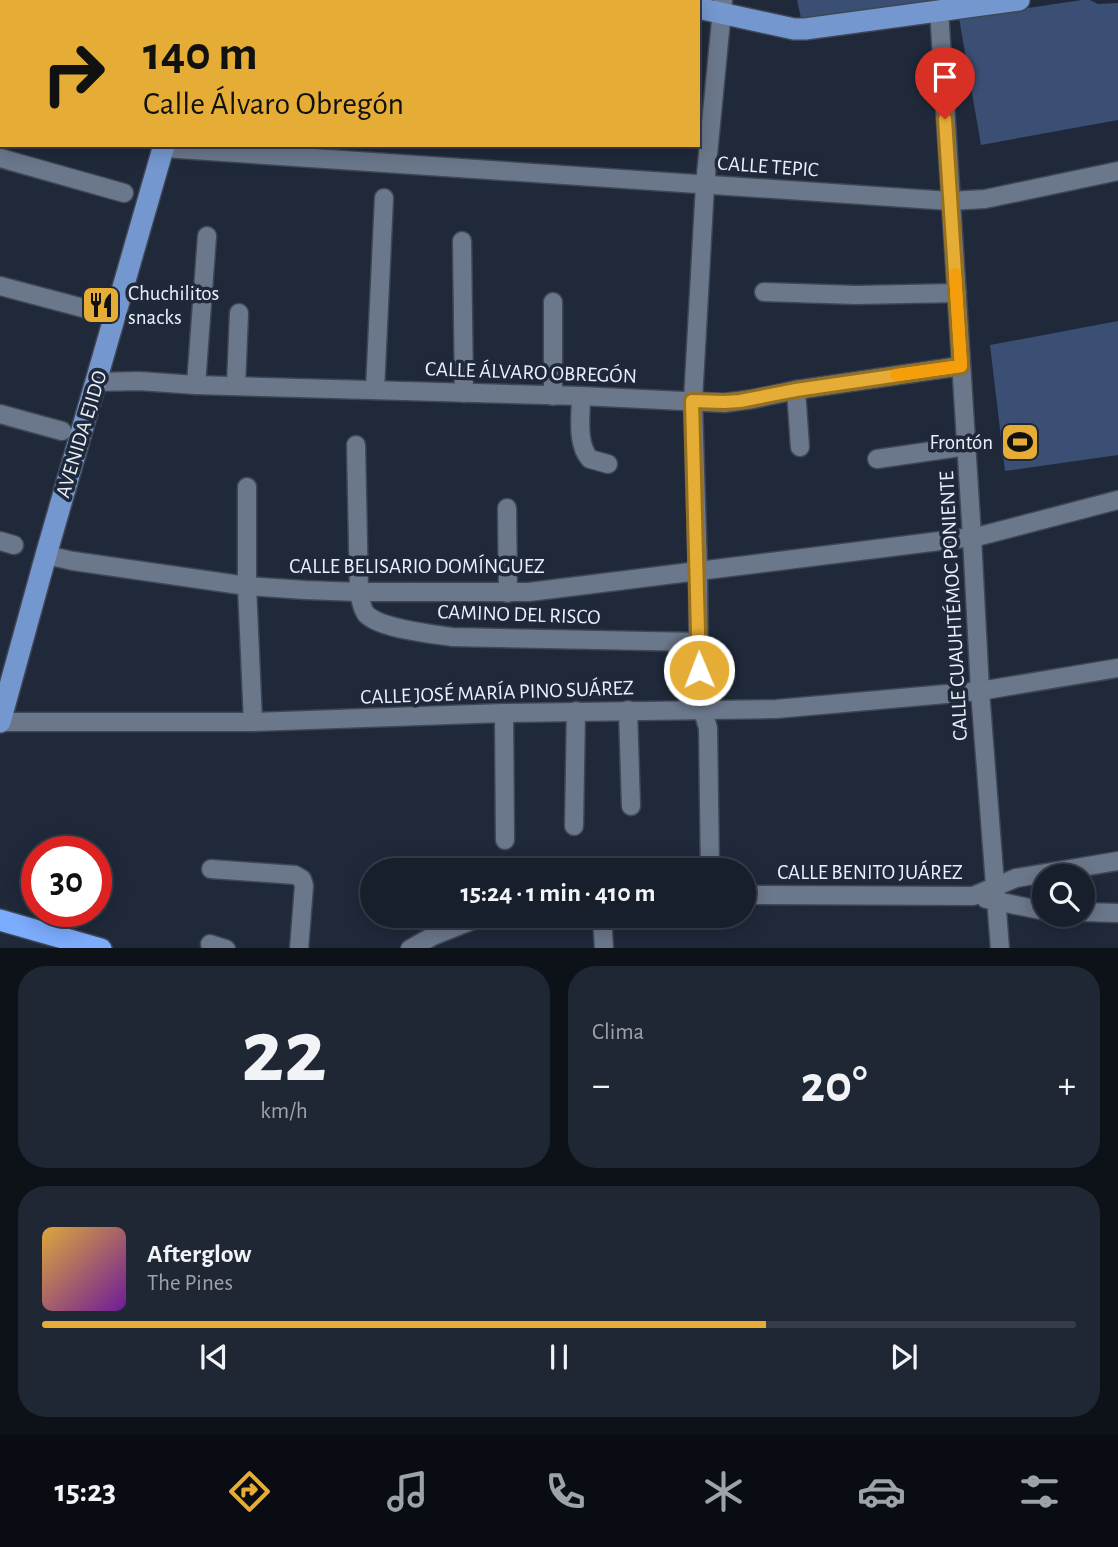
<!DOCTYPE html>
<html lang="es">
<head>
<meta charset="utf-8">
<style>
  :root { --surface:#171f2c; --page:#202734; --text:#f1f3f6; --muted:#9ea2a9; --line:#363d48; --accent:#e5ad35 }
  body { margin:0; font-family:"Alegreya Sans",sans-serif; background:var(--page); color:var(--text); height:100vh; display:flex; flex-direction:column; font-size:26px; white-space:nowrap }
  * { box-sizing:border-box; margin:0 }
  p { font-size:23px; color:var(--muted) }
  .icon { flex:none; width:38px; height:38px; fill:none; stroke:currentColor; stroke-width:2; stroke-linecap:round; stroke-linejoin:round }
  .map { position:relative; height:948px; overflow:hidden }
  .side { display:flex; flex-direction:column; gap:18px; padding:18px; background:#0d1118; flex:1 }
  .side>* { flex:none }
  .hud { position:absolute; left:0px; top:0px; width:700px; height:147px; box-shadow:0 4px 18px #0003,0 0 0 2px var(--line); background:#e5ad35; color:#111; overflow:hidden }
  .buttons { position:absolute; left:1032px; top:864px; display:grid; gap:14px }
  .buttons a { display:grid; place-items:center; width:63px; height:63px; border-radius:50%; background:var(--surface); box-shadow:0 4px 18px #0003,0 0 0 2px var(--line); font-size:35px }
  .speed { position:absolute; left:21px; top:836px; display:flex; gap:14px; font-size:35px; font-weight:700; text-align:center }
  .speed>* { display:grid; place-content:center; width:91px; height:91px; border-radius:50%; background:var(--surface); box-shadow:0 4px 18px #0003,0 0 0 2px var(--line); line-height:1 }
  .speed .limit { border:10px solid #d22; background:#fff; color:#111 }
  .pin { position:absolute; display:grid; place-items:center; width:60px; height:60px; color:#fff; margin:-72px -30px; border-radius:50% 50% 50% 0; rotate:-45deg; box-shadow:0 0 7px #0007 }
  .pin .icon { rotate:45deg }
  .me { position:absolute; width:77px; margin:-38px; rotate:359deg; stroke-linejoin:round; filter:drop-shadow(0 0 5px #0008) }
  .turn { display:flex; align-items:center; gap:24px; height:147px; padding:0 28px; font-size:32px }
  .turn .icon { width:91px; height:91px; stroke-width:2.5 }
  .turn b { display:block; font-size:49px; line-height:60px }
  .big { font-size:52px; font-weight:700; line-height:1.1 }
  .side .card { flex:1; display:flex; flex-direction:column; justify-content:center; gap:10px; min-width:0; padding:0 24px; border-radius:28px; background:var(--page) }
  .side .dial { align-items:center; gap:0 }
  .dial b { font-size:91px; line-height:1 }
  .song { display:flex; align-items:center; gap:21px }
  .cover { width:84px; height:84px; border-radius:10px; background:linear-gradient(135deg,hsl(40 70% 55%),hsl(280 70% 35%)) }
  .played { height:7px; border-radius:4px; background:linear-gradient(90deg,var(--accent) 70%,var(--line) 70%) }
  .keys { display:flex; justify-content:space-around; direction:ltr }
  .heat { display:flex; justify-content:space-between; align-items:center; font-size:38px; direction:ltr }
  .side .tiles { flex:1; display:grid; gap:18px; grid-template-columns:1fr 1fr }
  .card:last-child { grid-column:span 2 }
  .trip { position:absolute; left:360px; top:858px; width:396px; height:70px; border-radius:35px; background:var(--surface); box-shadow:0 4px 18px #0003,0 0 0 2px var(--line); font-weight:700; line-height:70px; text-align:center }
  .menu { display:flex; height:112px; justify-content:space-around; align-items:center; background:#090c12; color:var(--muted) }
  .menu .icon { width:49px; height:49px }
  .menu .selected { color:var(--accent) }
  .menu b { font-size:32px; color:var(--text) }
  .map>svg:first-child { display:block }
  .green { fill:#3a4f73 }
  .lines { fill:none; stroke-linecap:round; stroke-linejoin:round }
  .minor-casing { stroke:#3e4755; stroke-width:21 }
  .major-casing { stroke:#3e4755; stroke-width:24 }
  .highway-casing { stroke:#3e4755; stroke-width:24 }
  .minor { stroke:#6b778b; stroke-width:18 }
  .major { stroke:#7597cf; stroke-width:21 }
  .highway { stroke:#7cacfd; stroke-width:21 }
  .route-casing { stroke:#957022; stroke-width:18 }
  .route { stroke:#e5ad35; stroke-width:12 }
  .slow { stroke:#f59e0b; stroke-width:12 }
  .labels { text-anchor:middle; stroke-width:7; stroke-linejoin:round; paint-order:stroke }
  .street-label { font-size:21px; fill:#e9f0fc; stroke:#1f293a }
  .poi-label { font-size:21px; fill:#e9f0fc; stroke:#1f293a; text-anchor:start }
</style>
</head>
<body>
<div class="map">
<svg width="1118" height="949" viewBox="0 0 1118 949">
  <rect width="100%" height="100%" fill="#1f293a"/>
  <g class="green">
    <polygon points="0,0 198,0 197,2 2,2 2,39 0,39"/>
    <polygon points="797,0 947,0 810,20 801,18"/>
    <polygon points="1082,0 1090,0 1098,4 1118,3 1118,120 981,145 959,18"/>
    <polygon points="1118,321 1118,455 1005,471 990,345"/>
  </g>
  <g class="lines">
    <defs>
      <g id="minor">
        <polyline points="939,10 972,537 980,691 1000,949"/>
        <polyline points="0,41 2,41"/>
        <polyline points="163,148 950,201 985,199 1118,171"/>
        <polyline points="0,158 124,193"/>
        <polyline points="462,241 464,393"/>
        <polyline points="0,286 87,309"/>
        <polyline points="764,292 856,295 957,293"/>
        <polyline points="97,382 139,381 196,385 581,396 724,403 753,399 796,390 961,366"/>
        <polyline points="196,385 207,236"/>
        <polyline points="236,386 239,313"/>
        <polyline points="375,390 384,198"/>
        <polyline points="796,390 800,447"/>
        <polyline points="553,396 553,302"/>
        <path d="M581,396C581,415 576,444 590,459L608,464"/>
        <polyline points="0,414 62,431"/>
        <path d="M356,445L359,592C361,600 361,607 366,614C380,629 432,634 452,637L698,642"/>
        <polyline points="877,459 967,446"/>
        <polyline points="247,487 247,586 253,722"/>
        <polyline points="507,508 508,593"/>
        <polyline points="0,541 14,545"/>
        <polyline points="46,555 73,561 247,586 305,590 359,592 529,592 980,536 1118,500"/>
        <polyline points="628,710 631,806"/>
        <polyline points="504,713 505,840"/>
        <polyline points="0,722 253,722 504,713 776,709 980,691 1118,668"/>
        <polyline points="574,826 576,711"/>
        <polyline points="211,869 295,875 302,879 304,886 299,949"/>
        <polyline points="710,870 708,728 699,698 698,571 693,401 705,185 723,0"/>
        <polyline points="744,895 973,896 1016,878 1118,861"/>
        <polyline points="986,899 1045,911"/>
        <polyline points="1083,912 1118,913"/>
        <polyline points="602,915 604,949"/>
        <polyline points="210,944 226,949"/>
        <polyline points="410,949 433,936 486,915"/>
      </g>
      <g id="major">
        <polyline points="661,0 669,2"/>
        <polyline points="204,2 204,0"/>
        <polyline points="698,8 794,29 805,29 1019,0"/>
        <polyline points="0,722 46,555 164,145"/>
      </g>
      <polyline id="highway" points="0,920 101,949"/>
    </defs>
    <use href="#minor" class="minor-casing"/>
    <use href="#major" class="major-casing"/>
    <use href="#highway" class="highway-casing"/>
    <use href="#minor" class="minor"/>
    <use href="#major" class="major"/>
    <use href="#highway" class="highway"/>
  </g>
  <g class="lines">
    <defs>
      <polyline id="route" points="699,670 692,401 724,402 740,401 796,390 961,366 945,119"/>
    </defs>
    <use href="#route" class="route-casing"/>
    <use href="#route" class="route"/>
    <polyline class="slow" points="896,375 961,366 955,274"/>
  </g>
  <defs>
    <symbol id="restaurant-square" viewBox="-11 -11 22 22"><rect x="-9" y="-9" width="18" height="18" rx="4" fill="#e5ad35" stroke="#1f293a"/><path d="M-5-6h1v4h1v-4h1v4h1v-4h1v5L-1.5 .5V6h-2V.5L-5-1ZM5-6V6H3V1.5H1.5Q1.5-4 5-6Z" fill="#111"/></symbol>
    <symbol id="stadium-square" viewBox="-11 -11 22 22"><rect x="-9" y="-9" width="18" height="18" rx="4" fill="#e5ad35" stroke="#1f293a"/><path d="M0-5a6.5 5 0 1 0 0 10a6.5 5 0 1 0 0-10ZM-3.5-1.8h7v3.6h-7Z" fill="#111"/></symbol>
  </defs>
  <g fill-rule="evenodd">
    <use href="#restaurant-square" x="79" y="283" width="44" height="44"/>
    <use href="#stadium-square" x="998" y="420" width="44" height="44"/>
  </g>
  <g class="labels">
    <g class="street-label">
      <text transform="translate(768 166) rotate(4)" y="7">CALLE TEPIC</text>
      <text transform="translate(531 372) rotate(2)" y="7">CALLE ÁLVARO OBREGÓN</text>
      <text transform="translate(81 434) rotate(-73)" y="7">AVENIDA EJIDO</text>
      <text x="417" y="573">CALLE BELISARIO DOMÍNGUEZ</text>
      <text transform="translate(953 606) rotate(-93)" y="7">CALLE CUAUHTÉMOC PONIENTE</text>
      <text transform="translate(519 614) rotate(2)" y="7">CAMINO DEL RISCO</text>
      <text transform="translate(497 692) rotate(-2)" y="7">CALLE JOSÉ MARÍA PINO SUÁREZ</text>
      <text x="870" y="879">CALLE BENITO JUÁREZ</text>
    </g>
    <g class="poi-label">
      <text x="128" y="300">Chuchilitos<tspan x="128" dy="24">snacks</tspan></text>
      <text x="993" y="449" text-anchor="end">Frontón</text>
    </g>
  </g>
</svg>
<div class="buttons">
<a><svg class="icon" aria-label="search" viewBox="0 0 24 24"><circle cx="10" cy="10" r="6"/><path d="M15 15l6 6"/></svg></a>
</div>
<div class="speed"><div class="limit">30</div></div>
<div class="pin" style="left:945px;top:119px;background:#d93025"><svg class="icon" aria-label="arrive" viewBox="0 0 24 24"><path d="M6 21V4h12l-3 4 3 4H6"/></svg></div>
<svg class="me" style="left:699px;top:670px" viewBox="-20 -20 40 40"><circle r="17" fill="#e5ad35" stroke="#fff" stroke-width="3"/><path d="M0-11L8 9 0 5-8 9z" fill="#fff"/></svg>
<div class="trip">15:24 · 1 min · 410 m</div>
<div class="hud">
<div class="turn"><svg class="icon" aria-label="right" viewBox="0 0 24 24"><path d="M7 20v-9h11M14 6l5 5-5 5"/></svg><div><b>140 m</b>Calle Álvaro Obregón</div></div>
</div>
</div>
<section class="side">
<div class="tiles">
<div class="card dial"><b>22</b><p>km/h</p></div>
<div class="card"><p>Clima</p>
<div class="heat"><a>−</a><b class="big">20°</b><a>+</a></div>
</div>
<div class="card">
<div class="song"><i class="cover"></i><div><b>Afterglow</b><p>The Pines</p></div></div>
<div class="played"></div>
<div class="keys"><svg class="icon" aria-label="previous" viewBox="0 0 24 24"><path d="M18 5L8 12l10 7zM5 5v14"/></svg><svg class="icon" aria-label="pause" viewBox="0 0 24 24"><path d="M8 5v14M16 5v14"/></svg><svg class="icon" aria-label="next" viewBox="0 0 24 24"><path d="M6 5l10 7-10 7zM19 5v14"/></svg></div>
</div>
</div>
</section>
<nav class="menu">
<b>15:23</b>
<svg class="icon selected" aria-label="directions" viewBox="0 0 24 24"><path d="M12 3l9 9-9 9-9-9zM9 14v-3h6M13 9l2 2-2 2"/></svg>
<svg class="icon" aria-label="music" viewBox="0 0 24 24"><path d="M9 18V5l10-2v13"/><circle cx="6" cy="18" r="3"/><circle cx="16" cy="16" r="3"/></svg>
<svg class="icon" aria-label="phone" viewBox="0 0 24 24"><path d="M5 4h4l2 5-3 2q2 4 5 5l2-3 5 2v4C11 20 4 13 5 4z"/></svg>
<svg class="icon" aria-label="climate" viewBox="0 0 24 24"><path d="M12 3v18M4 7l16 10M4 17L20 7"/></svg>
<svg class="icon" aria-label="car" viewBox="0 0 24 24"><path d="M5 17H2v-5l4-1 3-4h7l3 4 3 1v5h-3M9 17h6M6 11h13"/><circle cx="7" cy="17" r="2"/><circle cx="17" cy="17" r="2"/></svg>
<svg class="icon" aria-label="filters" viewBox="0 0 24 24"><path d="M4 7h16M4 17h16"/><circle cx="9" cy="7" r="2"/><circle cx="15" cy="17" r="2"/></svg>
</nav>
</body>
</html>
